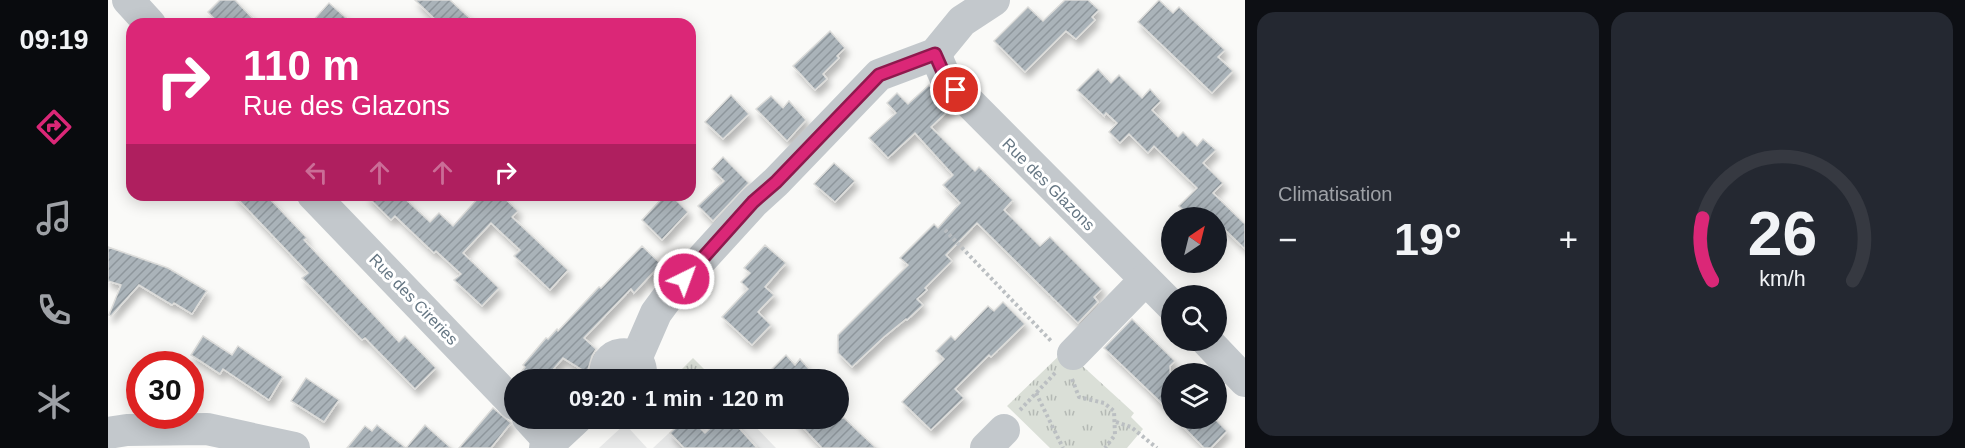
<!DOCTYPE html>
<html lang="fr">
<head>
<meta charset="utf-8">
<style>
  :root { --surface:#171b24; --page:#242831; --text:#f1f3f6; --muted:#9ea1a6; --line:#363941; --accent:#db2777 }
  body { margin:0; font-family:Arial,sans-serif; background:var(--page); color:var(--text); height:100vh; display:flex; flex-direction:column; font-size:22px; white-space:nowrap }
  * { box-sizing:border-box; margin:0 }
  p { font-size:20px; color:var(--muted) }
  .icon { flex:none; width:33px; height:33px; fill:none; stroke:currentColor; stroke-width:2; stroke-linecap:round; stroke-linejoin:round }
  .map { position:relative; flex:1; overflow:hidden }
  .sheet { display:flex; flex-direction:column; gap:12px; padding:12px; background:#0d0f14; width:720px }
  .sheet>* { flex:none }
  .top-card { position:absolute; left:18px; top:18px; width:570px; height:183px; border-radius:18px; box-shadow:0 3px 15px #0003; background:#db2777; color:#fff; overflow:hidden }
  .needle { width:39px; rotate:35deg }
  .controls { position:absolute; left:1053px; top:207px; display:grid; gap:12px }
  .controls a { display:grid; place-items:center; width:66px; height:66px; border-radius:50%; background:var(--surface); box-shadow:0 3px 15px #0003; font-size:30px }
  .speed { position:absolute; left:18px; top:351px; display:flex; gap:12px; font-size:30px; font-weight:700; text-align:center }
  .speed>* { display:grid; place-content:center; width:78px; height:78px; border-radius:50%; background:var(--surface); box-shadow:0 3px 15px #0003; line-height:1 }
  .speed .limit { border:9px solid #d22; background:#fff; color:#111 }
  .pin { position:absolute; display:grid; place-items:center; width:51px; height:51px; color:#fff; margin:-26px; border:3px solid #fff; border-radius:50%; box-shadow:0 2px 6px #0007 }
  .me { position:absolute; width:66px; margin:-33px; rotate:42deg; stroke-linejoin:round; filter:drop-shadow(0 0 4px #0008) }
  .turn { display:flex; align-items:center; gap:21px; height:126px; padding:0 18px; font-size:27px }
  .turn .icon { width:78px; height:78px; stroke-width:2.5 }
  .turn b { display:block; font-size:42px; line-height:51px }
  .lanes { display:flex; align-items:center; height:57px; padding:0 18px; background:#0003; justify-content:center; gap:30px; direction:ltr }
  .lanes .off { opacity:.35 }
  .big { font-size:45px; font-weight:600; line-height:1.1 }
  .sheet .card { flex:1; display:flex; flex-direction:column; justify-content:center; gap:9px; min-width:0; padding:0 21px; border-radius:18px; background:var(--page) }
  .sheet .dial { align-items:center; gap:0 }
  .dial svg { height:156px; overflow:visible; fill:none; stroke:var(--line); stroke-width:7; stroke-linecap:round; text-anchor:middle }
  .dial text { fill:var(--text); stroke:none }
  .heat { display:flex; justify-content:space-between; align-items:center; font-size:33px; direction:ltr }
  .sheet .tiles { flex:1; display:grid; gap:12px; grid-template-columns:repeat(2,1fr) }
  .trip { position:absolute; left:396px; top:369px; width:345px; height:60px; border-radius:30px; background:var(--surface); box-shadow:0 3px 15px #0003; font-weight:600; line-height:60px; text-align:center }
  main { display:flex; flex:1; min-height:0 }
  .tab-bar { display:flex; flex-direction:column; width:108px; justify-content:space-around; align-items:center; background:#090b0e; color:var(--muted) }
  .tab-bar .icon { width:42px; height:42px }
  .tab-bar .current { color:var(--accent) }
  .tab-bar b { font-size:27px; color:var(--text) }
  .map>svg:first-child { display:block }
  .built { fill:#e8e9e9 }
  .park { fill:url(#park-tufts) }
  .building { fill:url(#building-hatch); stroke:#dcdcda; stroke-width:1.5; filter:url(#shadow) }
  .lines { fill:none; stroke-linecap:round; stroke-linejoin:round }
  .path { stroke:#bbbfc2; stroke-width:4; stroke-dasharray:3 3; stroke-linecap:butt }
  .minor { stroke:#c3c8cc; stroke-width:32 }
  .route-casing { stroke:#8e194d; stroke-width:15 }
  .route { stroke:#db2777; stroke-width:10 }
  .labels { text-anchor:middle; stroke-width:6; stroke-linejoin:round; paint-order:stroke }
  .street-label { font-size:16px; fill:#657683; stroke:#fff }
</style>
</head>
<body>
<main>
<nav class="tab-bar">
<b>09:19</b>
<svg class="icon current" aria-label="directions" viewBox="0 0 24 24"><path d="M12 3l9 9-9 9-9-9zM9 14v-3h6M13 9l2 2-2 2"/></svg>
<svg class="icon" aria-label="music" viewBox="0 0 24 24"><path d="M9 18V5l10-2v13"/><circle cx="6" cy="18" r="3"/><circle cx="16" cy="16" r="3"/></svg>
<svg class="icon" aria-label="phone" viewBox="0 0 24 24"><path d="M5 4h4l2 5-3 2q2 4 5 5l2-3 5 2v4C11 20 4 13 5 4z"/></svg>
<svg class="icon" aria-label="climate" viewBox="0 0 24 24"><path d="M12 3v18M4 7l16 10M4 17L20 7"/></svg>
</nav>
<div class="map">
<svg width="1137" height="448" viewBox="0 0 1137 448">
  <defs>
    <pattern id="park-tufts" width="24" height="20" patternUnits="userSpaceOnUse" patternTransform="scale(1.5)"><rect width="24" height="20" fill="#dadfd7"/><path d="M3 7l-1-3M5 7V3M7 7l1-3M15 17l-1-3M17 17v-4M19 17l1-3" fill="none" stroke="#b4b9b4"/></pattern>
    <pattern id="building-hatch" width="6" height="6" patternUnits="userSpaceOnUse" patternTransform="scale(1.5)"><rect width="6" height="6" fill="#aab3b9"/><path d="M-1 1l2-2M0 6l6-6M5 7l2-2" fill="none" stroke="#8e969c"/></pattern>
    <filter id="shadow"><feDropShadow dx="3.5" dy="6" stdDeviation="3" flood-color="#0004"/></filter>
  </defs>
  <rect width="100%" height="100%" fill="#fafaf8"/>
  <g class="built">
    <polygon points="577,418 640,419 668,448 545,448"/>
    <polygon points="517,424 539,448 491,448"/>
  </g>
  <g class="park">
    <polygon points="957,350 1026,413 1023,417 1035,429 1019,448 942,448 899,406"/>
    <polygon points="585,358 606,379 575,379 569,374"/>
  </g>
  <g class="building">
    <polygon points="112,0 127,0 150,24 111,24 100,12"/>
    <polygon points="307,0 342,0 368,24 332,24"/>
    <polygon points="957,0 980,0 991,10 984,17 987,20 968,39 958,31 917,72 886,41 920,7 935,21"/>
    <polygon points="1051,0 1065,13 1071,7 1117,50 1110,57 1125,71 1104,93 1030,22"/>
    <polygon points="221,3 245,24 202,24"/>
    <polygon points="722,31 737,48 729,56 731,58 715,74 719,79 707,90 685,66"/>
    <polygon points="990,69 1003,83 1011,75 1034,98 1042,89 1053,101 1044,110 1070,137 1075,132 1089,146 1095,139 1108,150 1095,163 1115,183 1105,193 1137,224 1137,249 1108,221 1108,218 1083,218 1071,206 1089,188 1046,146 1040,153 1021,134 1012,143 1001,132 1009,123 998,113 996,116 969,90"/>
    <polygon points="821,85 842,109 823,127 867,171 871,167 905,200 896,210 932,246 942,237 994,289 986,297 990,302 970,323 869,223 838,255 844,261 817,288 819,290 809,299 815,305 799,320 798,319 776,337 744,367 730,353 730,335 800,265 792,258 826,224 830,228 852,203 835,185 845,175 807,133 780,158 761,138 788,113 779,103 789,93 800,104"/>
    <polygon points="623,95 641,114 615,139 597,122"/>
    <polygon points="663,96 675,108 681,101 698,120 679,141 648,109"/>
    <polygon points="615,157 641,183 605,221 590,206 616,181 604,169"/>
    <polygon points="726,163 747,181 727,202 706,184"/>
    <polygon points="126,195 158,195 199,238 196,240 291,342 297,336 328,368 307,389 257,338 254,340 194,278 200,273"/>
    <polygon points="258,195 293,195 322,222 331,213 345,226 373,195 393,195 410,211 404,217 460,270 442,290 406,256 412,250 383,223 355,253 391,288 374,306 346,280 353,274 328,251 326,253 287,216 283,220"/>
    <polygon points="557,195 563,195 580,212 554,240 534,220"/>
    <polygon points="657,245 678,263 657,287 666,295 650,312 663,325 644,345 614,317 640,289 633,282 642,273 636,268"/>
    <polygon points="534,246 553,264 526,293 523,289 476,338 488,349 484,356 479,373 455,358 436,380 407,380 417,367 415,365 438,338 440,339 449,329 450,331 491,287 493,288"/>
    <polygon points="0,247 60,268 99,291 84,314 66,303 64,305 31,285 3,316 1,315 13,285 0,281"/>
    <polygon points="895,302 917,324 883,357 881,355 847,389 856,398 823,430 794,402 836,359 828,351 843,336 847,340 880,306 886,311"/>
    <polygon points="1024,319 1067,361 1062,366 1064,413 996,348"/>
    <polygon points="95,336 124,355 130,346 175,377 161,400 115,369 112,374 83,355"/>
    <polygon points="678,355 687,365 692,359 711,380 653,380"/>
    <polygon points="198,378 231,400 216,422 183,401"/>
    <polygon points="385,408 403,423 383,448 351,448"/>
    <polygon points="578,418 582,418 597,433 613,418 622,418 649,448 576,448 562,433"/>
    <polygon points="686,418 736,418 768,448 714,448"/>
    <polygon points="1067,418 1106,418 1119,431 1103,448 1096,448"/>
    <polygon points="269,425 298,448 317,425 343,448 239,448 257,426 264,431"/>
  </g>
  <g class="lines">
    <g class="path">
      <polyline points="837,230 944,342"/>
      <polyline points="964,379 971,397 996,403 1006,411 1007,435 997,448"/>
      <polyline points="928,393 955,448"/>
      <polyline points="912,410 948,372"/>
      <polyline points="1008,422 1023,427 1049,448"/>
    </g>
    <g class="minor">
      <polyline points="20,0 42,24"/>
      <polyline points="827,54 838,79 1064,306"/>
      <polyline points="205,195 406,404"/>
      <polyline points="1098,340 1137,381"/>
      <polyline points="965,354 1037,280"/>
      <polyline points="528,359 548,313 562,294 645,203 668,182 771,75 827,54 854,21 886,0"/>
      <path d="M499,380C490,349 535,344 533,376"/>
      <polyline points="420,418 443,443"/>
      <polyline points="0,433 19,430 99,429 186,448"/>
      <polyline points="437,448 469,418"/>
      <polyline points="878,448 896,430"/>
    </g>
  </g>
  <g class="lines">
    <defs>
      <polyline id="route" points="576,279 645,202 668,182 771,75 827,54 838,79 848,90"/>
    </defs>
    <use href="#route" class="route-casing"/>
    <use href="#route" class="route"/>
  </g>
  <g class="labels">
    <g class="street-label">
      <text transform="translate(941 184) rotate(45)" y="6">Rue des Glazons</text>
      <text transform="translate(306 299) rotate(46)" y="6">Rue des Cireries</text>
    </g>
  </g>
</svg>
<div class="controls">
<a><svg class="needle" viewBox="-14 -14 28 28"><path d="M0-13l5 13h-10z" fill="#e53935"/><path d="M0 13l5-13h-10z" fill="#9ea1a6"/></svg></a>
<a><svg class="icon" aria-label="search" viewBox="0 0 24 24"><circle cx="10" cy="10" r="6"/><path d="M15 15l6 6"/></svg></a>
<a><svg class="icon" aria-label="layers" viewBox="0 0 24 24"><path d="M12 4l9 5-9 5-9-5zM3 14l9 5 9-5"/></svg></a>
</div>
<div class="speed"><div class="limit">30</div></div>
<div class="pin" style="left:848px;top:90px;background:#d93025"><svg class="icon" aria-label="arrive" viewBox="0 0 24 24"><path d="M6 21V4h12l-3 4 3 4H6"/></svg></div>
<svg class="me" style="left:576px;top:279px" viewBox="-20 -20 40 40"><circle r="17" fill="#db2777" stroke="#fff" stroke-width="3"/><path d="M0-11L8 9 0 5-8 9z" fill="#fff"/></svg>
<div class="trip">09:20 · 1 min · 120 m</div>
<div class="top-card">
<div class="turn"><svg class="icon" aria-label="right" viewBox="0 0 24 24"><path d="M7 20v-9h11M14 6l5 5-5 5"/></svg><div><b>110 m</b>Rue des Glazons</div></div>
<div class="lanes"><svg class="icon off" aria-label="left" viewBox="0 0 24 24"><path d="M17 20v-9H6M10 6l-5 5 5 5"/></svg><svg class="icon off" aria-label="ahead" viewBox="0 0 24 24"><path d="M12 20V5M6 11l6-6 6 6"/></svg><svg class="icon off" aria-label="ahead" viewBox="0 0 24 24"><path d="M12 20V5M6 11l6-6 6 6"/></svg><svg class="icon" aria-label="right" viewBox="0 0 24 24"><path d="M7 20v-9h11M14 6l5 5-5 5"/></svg></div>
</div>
</div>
<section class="sheet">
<div class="tiles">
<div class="card"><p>Climatisation</p>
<div class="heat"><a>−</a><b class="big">19°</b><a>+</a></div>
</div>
<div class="card dial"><svg viewBox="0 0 100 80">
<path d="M14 69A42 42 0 1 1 86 69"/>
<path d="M14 69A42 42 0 0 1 9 37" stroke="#db2777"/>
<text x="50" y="56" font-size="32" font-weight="700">26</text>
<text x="50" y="72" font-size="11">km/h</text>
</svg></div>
</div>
</section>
</main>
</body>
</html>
